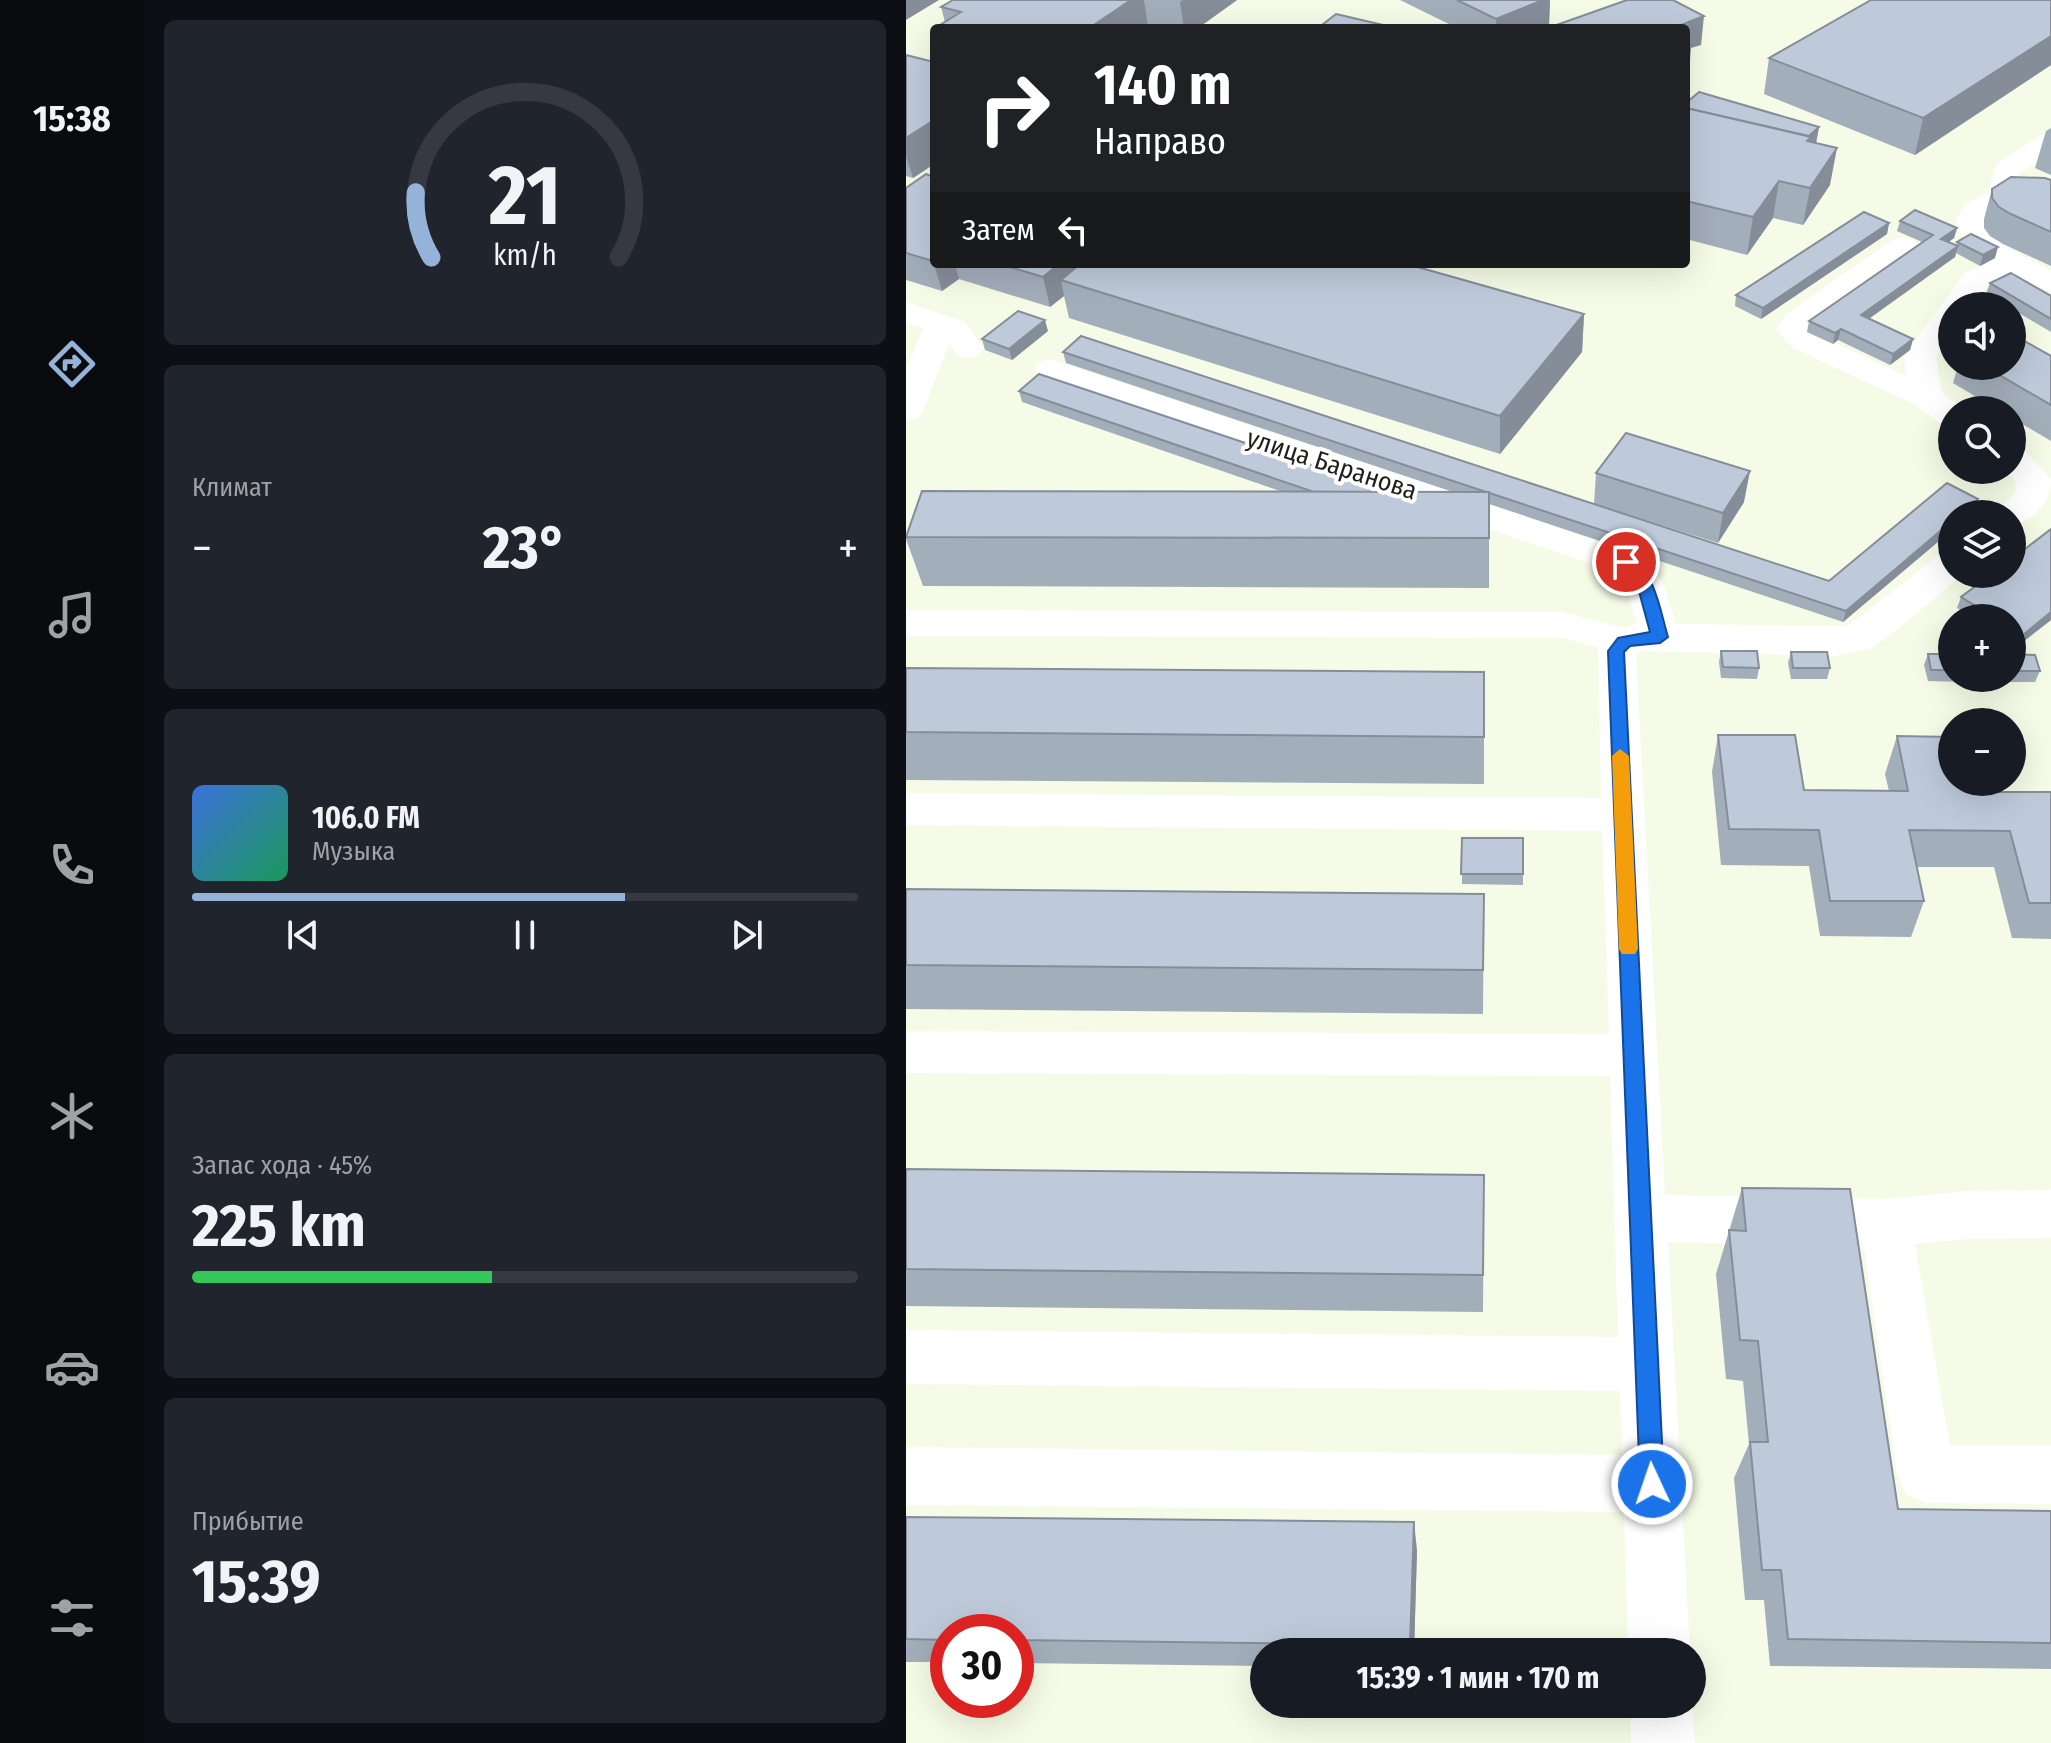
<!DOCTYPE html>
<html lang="ru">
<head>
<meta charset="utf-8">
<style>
  :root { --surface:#171b24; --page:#20242c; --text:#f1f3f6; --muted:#9ea1a6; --line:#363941; --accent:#95b3d9 }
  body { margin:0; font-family:"Fira Sans Condensed",sans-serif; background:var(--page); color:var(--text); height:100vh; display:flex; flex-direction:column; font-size:30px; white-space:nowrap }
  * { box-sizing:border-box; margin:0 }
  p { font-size:26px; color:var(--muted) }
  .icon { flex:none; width:44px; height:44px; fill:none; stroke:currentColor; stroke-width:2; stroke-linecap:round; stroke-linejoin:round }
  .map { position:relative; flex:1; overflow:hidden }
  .details { display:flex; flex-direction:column; gap:20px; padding:20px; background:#0d0f14; width:762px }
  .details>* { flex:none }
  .banner { position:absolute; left:24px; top:24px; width:760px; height:244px; border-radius:8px; box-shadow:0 8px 32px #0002; background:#202124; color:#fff; overflow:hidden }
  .buttons { position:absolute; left:1032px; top:292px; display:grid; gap:16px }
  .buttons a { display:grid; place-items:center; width:88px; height:88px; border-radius:50%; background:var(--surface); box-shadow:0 8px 32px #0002; font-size:40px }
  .speed { position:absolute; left:24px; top:1614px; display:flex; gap:16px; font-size:40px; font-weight:700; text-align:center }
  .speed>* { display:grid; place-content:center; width:104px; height:104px; border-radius:50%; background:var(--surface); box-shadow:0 8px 32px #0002; line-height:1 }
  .speed .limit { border:12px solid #d22; background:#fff; color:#111 }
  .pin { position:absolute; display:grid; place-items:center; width:68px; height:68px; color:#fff; margin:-34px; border:4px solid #fff; border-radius:50%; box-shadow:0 2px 8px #0007 }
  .me { position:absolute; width:88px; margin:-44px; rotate:357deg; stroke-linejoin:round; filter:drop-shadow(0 0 6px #0008) }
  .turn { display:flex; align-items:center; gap:28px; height:168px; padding:0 32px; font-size:36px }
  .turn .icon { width:104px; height:104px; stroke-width:2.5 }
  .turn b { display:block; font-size:56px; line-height:68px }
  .then { display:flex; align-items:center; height:76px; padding:0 32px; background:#0003; gap:16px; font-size:30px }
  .big { font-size:60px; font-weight:700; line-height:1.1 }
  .details .widget { flex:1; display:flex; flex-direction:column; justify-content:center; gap:12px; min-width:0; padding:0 28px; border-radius:12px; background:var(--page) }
  .details .dial { align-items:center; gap:0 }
  .dial svg { height:208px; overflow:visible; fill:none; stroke:var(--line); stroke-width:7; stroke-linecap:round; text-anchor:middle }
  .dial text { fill:var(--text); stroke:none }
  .song { display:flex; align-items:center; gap:24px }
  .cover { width:96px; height:96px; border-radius:12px; background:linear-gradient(135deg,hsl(220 70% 55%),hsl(150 70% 35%)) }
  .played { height:8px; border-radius:4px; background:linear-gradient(90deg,var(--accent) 65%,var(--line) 65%) }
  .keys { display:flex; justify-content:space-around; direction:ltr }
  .heat { display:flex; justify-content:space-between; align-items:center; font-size:44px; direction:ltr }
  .charge { height:12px; border-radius:6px; background:linear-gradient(90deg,#34c759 45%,var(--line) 0) }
  .trip { position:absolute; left:344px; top:1638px; width:456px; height:80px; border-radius:40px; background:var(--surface); box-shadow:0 8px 32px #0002; font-weight:700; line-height:80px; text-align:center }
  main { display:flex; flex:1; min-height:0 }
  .dock { display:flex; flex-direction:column; width:144px; justify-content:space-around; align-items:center; background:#090b0e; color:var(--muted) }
  .dock .icon { width:56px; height:56px }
  .dock .current { color:var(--accent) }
  .dock b { font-size:36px; color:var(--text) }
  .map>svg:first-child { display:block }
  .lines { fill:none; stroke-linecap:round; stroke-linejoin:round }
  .minor { fill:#fff; fill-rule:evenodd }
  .wall { fill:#a3aebb }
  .shaded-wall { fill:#858d99 }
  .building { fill:#becada; stroke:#858d99; stroke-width:2 }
  .route { fill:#1a73e8; stroke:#114b97; stroke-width:2 }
  .slow { fill:#f59e0b }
  .labels { text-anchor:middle; stroke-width:8; stroke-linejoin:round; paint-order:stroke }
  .street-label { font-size:26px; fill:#1e2019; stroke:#fff }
</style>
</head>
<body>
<main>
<nav class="dock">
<b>15:38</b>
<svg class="icon current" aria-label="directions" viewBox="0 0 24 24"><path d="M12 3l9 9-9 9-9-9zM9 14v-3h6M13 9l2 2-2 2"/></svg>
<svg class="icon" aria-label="music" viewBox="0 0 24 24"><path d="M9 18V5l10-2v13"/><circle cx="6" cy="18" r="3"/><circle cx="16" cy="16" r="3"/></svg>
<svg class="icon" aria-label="phone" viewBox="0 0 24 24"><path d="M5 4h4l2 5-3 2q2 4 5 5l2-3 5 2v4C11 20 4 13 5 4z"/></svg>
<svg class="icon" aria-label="climate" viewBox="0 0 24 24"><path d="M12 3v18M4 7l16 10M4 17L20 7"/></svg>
<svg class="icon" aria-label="car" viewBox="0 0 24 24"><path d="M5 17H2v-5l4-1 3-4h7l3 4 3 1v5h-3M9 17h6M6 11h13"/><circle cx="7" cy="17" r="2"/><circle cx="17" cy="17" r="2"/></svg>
<svg class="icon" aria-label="filters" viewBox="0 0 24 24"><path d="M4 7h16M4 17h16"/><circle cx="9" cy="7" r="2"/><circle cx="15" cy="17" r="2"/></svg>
</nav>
<section class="details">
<div class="widget dial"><svg viewBox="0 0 100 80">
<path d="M14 69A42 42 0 1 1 86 69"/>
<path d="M14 69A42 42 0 0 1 8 44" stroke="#95b3d9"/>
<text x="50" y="56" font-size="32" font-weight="700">21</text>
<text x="50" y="72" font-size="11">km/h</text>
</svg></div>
<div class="widget"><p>Климат</p>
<div class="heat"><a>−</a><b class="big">23°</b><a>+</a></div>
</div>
<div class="widget">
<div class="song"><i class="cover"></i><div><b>106.0 FM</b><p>Музыка</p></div></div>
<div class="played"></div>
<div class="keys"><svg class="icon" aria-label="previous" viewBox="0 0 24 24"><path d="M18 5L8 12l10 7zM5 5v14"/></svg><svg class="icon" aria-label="pause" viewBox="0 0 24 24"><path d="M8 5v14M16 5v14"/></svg><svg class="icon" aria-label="next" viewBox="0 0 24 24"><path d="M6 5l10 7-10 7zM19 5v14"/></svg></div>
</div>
<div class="widget"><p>Запас хода · 45%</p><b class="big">225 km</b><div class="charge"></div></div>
<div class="widget"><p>Прибытие</p><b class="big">15:39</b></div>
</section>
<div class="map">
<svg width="1145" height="1743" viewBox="0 0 1145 1743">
  <rect width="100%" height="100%" fill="#f6fbe7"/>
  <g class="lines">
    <g class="minor">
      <path d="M1145,133V153L1114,173L1111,187L1145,192V211C1121,205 1105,203 1081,214L1080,227L1103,248L1145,271V292L1104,275L1081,287L1067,306H1046V335L1030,357L1036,393L1059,410H1046V426L1034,423L1008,404L887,348L870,330L879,315L986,240L997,237L1008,240L1012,246L1008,252L903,328L909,334L1000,376L998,357L1002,350L1059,273L1083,262L1050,228C1053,205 1060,201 1081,194L1091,163L1135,135Z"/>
      <polygon points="0,302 59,322 78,348 73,355 62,358 51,355 43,344 17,411 12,418 0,421 0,369 17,328 0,322"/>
      <polygon points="144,359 733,553 757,583 770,624 942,626 1033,555 1046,552 1046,574 1058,574 984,635 966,648 952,651 929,656 735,651 730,654 759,1195 980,1199 1061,1191 1145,1190 1145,1238 1061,1239 1009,1244 1044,1446 1145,1446 1145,1504 1020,1503 1000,1494 991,1474 958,1247 762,1242 784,1652 722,1652 718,1512 0,1505 0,1447 716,1455 714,1391 0,1384 0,1330 712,1337 704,1076 0,1073 0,1031 703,1034 696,831 0,825 0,793 695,798 692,648 657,638 0,636 0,610 657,612 718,628 731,624 720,587 707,571 132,376 128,369 132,362"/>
      <path d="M1106,447L1118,450L1145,479C1145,503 1129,519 1106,526V514H1088L1109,493L1110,482L1098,470H1106Z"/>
      <polygon points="786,1703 789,1743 725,1743 724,1704"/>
    </g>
  </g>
  <g class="wall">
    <polygon points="47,0 331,0 292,28 245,28 39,22 35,7"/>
    <polygon points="494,0 644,0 643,25 636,28 551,28"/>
    <polygon points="1145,0 1145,65 1009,155 858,94 863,58"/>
    <polygon points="0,55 28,62 28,164 7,178 0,176"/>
    <polygon points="780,103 913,127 910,144 924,185 897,225 867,218 841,255 780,239"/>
    <polygon points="1145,128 1145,175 1129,168 1140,131"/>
    <polygon points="20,174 28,264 501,264 678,314 676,352 594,454 163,318 158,296 144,307 53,279 36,291 0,280 0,188"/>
    <polygon points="1145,180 1145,266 1097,244 1084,236 1078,228 1078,219 1086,189"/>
    <polygon points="994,221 1051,228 1048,238 1042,242 1050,245 1051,242 1089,258 1074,266 1050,253 1049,257 963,318 1007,339 1004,350 984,365 932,340 927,344 901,332 903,321 1016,242 991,231"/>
    <polygon points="983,223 981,234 855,319 829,306 830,295"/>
    <polygon points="1084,283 1145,296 1145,332 1106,309 1106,306 1101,306 1080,294"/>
    <polygon points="142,331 106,360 79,350 76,339"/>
    <polygon points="175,336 923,581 1041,483 1072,499 1069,510 1064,514 1046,514 1046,530 937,622 583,504 583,588 17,586 0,539 0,535 16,491 377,492 116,402 113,391 133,374 480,490 480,492 547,492 160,363 157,352"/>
    <polygon points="1145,356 1145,441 1106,418 1106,410 1092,410 1047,383 1052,366 1106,366"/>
    <polygon points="690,473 838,502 812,543 688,504"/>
    <polygon points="1055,597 1145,620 1113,645 1106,641 1106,618 1068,618 1051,608"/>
    <polygon points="815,651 853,668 851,679 815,678 813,662"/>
    <polygon points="885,652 924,668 921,679 885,679 882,663"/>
    <polygon points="1022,654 1046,654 1046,678 1060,678 1059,682 1022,681 1018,665"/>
    <polygon points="1106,654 1134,671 1129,682 1093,682 1092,678 1106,678"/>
    <polygon points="0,668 578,672 578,784 0,780"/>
    <polygon points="812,735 898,790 983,791 979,774 991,736 1093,792 1145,792 1145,939 1106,938 1088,867 1011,867 1018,901 1005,937 914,936 903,866 815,865 806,772"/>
    <polygon points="556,838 617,838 617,885 556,884"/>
    <polygon points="0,889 578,894 577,1014 0,1009"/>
    <polygon points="0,1169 578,1175 577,1312 0,1306"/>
    <polygon points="836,1188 992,1509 1145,1511 1145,1669 864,1666 858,1600 839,1600 828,1478 843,1444 837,1381 820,1379 810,1274"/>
    <polygon points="0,1517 511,1550 508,1652 358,1652 358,1666 110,1663 110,1632 42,1632 42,1662 0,1662"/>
  </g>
  <g class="shaded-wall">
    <polygon points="0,0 33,0 0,20"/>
    <polygon points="225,0 238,0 242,27 186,28 185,27"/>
    <polygon points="277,0 331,0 292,28 278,28 274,2"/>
    <polygon points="637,0 644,0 643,25 636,28 590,28 590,19"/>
    <polygon points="798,16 795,45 785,48 784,60 780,61 780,28 775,25"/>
    <polygon points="1145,36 1145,65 1009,155 1017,118"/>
    <polygon points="28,120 28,164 7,178 0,156 0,138"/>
    <polygon points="913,127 909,148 894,146"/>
    <polygon points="931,148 924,185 897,225 904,188"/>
    <polygon points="873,181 867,218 841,255 847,217"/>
    <polygon points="983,223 981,234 855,319 857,308"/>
    <polygon points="1051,228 1048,238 1032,250 1035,239"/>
    <polygon points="1052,246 1049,257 953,326 955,315"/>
    <polygon points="1092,247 1089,258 1074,266 1077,255"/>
    <polygon points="28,260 28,264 49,264 53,279 36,291 27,261"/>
    <polygon points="153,264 182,264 155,280 158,296 144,307 137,277"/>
    <polygon points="678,314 676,352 594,454 594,416"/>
    <polygon points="139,320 142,331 106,360 103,349"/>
    <polygon points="935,329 932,340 927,344 929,333"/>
    <polygon points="1007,339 1004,350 984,365 987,354"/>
    <polygon points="844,471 838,502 812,543 817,513"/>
    <polygon points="1072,499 1069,510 1064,514 1055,514"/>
    <polygon points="1046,521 1046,530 937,622 940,611"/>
    <polygon points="1145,612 1145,620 1113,645 1117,635"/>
    <polygon points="508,1522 511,1550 508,1652 505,1652 504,1645"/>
  </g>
  <g class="building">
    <polygon points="47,0 225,0 185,27 191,28 29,28 55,12 35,7"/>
    <polygon points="551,0 637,0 590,19"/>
    <polygon points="721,0 767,0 798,16 775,25 787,32 780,34 780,28 642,28"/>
    <polygon points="965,0 1145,0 1145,36 1017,118 863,58"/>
    <polygon points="430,14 490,28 412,28"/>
    <polygon points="0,55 28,62 28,120 0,138"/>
    <polygon points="793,92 913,127 903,136 780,108 780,103"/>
    <polygon points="780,108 905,137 901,141 931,148 904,188 873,181 847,217 780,201"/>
    <polygon points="20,174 28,177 27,261 0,253 0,188"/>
    <polygon points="1105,177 1139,178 1145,180 1145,232 1105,214 1093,207 1086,198 1086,189"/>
    <polygon points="1009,210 1051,228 1035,239 1052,246 955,315 1007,339 987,354 935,329 929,333 903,321 1027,235 994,221"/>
    <polygon points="958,212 983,223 857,308 830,295"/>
    <polygon points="1065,234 1092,247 1077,255 1051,242"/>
    <polygon points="94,264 153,264 137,277"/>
    <polygon points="174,264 501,264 678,314 594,416 155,280"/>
    <polygon points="1105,273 1145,296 1145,319 1084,283"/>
    <polygon points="112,311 139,320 103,349 76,339"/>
    <polygon points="1106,334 1145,356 1145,405 1078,366 1106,366"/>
    <polygon points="175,336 923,581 1041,483 1072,499 1055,514 1046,514 1046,521 940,611 157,352"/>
    <polygon points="133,374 480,490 478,492 408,492 113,391"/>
    <polygon points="720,433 844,471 817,513 690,473"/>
    <polygon points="16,491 583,492 583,538 0,537"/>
    <polygon points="1145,529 1145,612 1117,635 1106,628 1106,618 1089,618 1055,597 1086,574 1106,574 1106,559"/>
    <polygon points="815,651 851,651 853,668 817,667"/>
    <polygon points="885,652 921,652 924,668 887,668"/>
    <polygon points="1022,654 1046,654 1046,670 1025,670"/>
    <polygon points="1106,654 1129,655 1134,671 1106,671"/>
    <polygon points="0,668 578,672 578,737 0,732"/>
    <polygon points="812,735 889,735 898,790 1002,791 991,736 1046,737 1046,782 1090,782 1093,792 1145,792 1145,903 1123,903 1104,831 1003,830 1018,901 924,901 913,830 823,829"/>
    <polygon points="556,838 617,838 617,874 555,874"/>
    <polygon points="0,889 578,894 577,970 0,965"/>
    <polygon points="0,1169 578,1175 577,1275 0,1269"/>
    <polygon points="836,1188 944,1189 992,1509 1145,1511 1145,1643 882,1639 875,1570 856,1570 844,1442 862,1442 852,1341 834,1340 823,1230 840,1231"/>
    <polygon points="0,1517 508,1522 504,1645 110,1640 110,1632 42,1632 42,1640 0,1639"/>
  </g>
  <path class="route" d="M720,556C749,568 754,611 762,637L754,643L724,646L718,652L758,1484L754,1492L746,1496L737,1492L734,1484L702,651L712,638L744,632L731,584L712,562Z"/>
  <polygon class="slow" points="714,749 723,756 732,949 729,954 716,954 713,949 706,756"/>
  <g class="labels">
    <g class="street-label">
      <text transform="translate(426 464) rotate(18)" y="9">улица Баранова</text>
    </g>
  </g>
</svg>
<div class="buttons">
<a><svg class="icon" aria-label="sound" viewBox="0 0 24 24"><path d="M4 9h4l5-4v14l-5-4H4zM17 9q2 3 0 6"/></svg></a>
<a><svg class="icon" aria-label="search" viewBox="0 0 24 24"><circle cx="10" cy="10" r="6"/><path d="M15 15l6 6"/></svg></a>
<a><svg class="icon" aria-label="layers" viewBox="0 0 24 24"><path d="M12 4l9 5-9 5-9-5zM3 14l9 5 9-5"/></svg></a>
<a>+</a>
<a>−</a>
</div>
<div class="speed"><div class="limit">30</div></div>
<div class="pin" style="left:720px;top:562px;background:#d93025"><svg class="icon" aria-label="arrive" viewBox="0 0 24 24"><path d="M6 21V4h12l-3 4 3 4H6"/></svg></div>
<svg class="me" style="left:746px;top:1484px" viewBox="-20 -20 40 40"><circle r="17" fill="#1a73e8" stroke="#fff" stroke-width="3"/><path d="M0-11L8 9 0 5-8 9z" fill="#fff"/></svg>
<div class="trip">15:39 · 1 мин · 170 m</div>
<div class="banner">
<div class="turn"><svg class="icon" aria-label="right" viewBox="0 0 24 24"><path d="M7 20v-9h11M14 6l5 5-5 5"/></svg><div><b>140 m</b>Направо</div></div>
<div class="then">Затем<svg class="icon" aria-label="left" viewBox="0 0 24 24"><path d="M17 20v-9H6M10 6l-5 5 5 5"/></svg></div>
</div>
</div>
</main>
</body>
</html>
